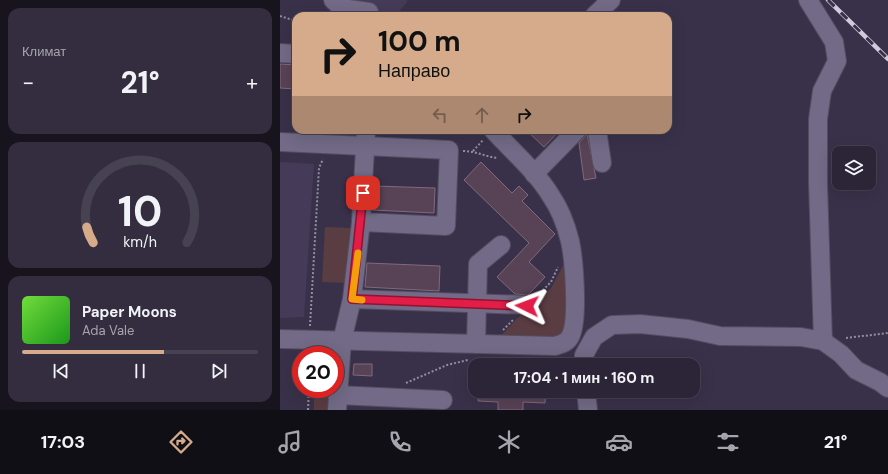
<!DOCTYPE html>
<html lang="ru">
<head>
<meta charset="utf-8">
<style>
  :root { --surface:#2b2537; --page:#332d3f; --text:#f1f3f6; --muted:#a6a5ad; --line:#474252; --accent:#d6ab8b }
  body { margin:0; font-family:"DM Sans",sans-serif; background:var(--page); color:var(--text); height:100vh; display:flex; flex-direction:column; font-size:15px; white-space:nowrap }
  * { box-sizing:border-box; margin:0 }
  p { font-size:13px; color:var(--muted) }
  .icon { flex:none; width:22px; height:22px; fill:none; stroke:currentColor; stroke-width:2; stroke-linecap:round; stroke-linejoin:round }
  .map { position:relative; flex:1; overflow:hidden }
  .side { display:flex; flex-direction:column; gap:8px; padding:8px; background:#18141e; width:280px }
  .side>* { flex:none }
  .banner { position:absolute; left:12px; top:12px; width:380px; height:122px; border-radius:12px; box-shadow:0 4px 16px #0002,0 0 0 1px var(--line); background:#d6ab8b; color:#111; overflow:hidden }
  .buttons { position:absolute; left:552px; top:146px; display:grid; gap:8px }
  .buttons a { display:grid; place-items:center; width:44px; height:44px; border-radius:8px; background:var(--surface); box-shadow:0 4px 16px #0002,0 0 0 1px var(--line); font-size:20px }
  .speed { position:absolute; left:12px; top:346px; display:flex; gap:8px; font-size:20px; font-weight:700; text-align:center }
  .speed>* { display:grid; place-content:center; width:52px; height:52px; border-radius:50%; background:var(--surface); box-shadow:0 4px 16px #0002,0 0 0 1px var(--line); line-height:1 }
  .speed .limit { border:6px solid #d22; background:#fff; color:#111 }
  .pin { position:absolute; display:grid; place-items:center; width:34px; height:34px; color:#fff; margin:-17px; border-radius:8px; box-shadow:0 2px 6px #0006 }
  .me { position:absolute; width:44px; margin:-22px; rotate:273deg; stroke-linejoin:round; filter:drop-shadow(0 0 3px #0008) }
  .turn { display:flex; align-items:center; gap:14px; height:84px; padding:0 20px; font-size:18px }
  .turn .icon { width:52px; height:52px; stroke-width:2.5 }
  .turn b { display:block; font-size:28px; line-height:34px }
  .lanes { display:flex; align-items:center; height:38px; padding:0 20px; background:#0003; justify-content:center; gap:20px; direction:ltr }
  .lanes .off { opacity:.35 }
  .big { font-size:30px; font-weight:700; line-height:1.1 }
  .side .widget { flex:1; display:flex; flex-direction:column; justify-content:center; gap:6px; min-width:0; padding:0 14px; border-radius:12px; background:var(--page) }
  .side .dial { align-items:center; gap:0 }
  .dial svg { height:104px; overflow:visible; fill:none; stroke:var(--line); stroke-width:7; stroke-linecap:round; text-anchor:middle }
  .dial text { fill:var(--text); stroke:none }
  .song { display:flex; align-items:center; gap:12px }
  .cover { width:48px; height:48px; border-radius:6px; background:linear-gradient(135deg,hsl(100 70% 55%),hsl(120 70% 35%)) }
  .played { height:4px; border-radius:2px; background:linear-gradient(90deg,var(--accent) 60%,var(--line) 60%) }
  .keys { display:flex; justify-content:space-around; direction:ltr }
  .heat { display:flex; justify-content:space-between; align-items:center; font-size:22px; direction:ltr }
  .trip { position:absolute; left:188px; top:358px; width:232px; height:40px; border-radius:12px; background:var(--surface); box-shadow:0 4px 16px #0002,0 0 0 1px var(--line); font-weight:700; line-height:40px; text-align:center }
  .dock { display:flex; height:64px; justify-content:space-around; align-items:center; background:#110f16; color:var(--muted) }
  .dock .icon { width:28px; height:28px }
  .dock .on { color:var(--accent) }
  .dock b { font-size:18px; color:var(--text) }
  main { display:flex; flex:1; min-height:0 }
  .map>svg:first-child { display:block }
  .built { fill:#453b58 }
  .green { fill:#5a3c43 }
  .building { fill:#584255; stroke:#82697e }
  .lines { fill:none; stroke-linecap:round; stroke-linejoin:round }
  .minor-casing { stroke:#534d61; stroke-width:20 }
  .path { stroke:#938d9f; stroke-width:2; stroke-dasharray:2 2; stroke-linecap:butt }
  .minor { stroke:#726a86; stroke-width:18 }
  .rail-casing { stroke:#d0cbda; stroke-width:4.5 }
  .rail { stroke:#393149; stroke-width:3; stroke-dasharray:9; stroke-linecap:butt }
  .route-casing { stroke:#92132f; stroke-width:10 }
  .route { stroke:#e11d48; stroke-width:7 }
  .slow { stroke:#f59e0b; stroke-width:7 }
</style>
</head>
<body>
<main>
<section class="side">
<div class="widget"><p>Климат</p>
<div class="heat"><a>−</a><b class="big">21°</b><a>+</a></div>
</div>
<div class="widget dial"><svg viewBox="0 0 100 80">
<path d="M14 69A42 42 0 1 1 86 69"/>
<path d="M14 69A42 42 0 0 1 9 57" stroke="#d6ab8b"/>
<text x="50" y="56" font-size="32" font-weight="700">10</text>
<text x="50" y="72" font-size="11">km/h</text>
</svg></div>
<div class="widget">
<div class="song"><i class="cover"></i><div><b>Paper Moons</b><p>Ada Vale</p></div></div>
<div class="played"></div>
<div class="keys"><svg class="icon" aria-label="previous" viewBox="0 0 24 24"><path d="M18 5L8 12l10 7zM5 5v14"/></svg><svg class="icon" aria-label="pause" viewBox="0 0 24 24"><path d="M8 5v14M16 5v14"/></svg><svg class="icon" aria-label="next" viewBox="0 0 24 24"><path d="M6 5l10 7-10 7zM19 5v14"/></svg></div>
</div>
</section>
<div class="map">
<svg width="608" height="410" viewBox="0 0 608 410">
  <rect width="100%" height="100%" fill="#393149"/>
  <g class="built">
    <polygon points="43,0 127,0 127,2 115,16 54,16"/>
    <polygon points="0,162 34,164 24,317 0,318"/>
  </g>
  <g class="green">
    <polygon points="45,227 71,228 68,283 42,282"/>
    <polygon points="285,262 288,274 286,326 279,339 217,340 243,312 251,308 271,288"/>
    <polygon points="34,389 50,389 48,410 34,410"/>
  </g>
  <g class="building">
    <polygon points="0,64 16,65 16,89 0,88"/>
    <polygon points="246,130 280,130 264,147"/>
    <polygon points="307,134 316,178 304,180 299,143"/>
    <polygon points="201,162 232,193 239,186 248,195 242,201 275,234 249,262 265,277 248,295 235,294 217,277 249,243 184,180"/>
    <polygon points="94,186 155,188 154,213 92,210"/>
    <polygon points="87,263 160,266 159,291 85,287"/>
    <polygon points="74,364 92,364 92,376 73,375"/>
    <polygon points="199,391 266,391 265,403 243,402 243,410 218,410 218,402 198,401"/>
  </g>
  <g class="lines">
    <defs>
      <g id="minor">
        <polyline points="53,0 62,8 89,12"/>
        <polyline points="528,0 554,42 557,61 542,91 538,119 538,183 543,341"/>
        <polyline points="314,16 331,0"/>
        <polyline points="0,53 16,54"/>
        <polyline points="317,130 322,163"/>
        <polyline points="0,142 169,150 166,226 81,222"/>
        <polyline points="254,174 297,130"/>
        <polyline points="72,299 247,305"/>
        <path d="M0,339L275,346C281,344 287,343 290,337C299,322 294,259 290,241C286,225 280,209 271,196C256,171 232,151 213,130"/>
        <polyline points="196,344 198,264 221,245"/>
        <polyline points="304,365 304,355 314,337 332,325 360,324 408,329 440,336 521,337 543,341 561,354 576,370 600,382 608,388"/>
        <polyline points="306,391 308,410"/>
        <polyline points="57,395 163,400"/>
        <polyline points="57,410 62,341 72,299 81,222 86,130"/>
      </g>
    </defs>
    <use href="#minor" class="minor-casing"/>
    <g class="path">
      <polyline points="0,16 16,21"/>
      <path d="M183,151C196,151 206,157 218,158"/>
      <polyline points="193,151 203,140"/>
      <polyline points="257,296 271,282 278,267"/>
      <polyline points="30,326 39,168 43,159"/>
      <polyline points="223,330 233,320"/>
      <polyline points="566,338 608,333"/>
      <polyline points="126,383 167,365 188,360"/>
      <polyline points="28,410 29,389"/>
    </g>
    <use href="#minor" class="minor"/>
    <defs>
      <polyline id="rail" points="548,0 608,59"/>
    </defs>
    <use href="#rail" class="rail-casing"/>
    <use href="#rail" class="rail"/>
  </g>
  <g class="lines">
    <defs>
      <polyline id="route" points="83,193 72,299 247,306"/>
    </defs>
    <use href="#route" class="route-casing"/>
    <use href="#route" class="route"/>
    <polyline class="slow" points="78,253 72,299 82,300"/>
  </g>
</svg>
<div class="buttons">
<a><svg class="icon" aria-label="layers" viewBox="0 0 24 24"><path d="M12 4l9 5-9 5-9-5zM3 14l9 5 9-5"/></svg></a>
</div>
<div class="speed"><div class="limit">20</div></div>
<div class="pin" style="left:83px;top:193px;background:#d93025"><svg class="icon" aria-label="arrive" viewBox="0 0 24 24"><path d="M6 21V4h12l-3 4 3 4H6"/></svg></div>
<svg class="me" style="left:247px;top:306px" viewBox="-20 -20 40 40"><path d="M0-17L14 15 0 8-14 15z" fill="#e11d48" stroke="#fff" stroke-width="4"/></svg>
<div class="trip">17:04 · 1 мин · 160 m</div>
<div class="banner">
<div class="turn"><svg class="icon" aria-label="right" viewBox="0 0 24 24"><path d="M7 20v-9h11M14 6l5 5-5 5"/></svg><div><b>100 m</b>Направо</div></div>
<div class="lanes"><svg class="icon off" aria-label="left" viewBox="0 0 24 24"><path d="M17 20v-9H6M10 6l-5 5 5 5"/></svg><svg class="icon off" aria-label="ahead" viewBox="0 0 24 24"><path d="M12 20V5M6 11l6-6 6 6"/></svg><svg class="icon" aria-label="right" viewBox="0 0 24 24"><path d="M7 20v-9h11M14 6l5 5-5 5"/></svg></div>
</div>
</div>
</main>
<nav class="dock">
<b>17:03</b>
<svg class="icon on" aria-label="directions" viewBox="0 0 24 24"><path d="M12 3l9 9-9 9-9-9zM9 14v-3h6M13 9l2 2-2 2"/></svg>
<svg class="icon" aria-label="music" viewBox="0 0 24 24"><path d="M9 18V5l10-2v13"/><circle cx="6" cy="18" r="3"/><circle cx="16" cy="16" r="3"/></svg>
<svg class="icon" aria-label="phone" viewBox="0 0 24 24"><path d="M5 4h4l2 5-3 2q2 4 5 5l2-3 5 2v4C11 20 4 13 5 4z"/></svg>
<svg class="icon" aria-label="climate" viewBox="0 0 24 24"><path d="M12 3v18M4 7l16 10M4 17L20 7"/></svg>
<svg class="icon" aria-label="car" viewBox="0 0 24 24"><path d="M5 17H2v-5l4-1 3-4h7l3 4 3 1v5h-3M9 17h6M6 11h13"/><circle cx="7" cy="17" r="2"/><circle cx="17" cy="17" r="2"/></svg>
<svg class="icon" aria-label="filters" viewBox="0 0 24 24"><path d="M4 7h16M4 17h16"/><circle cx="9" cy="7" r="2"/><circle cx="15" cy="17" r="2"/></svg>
<b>21°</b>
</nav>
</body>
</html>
